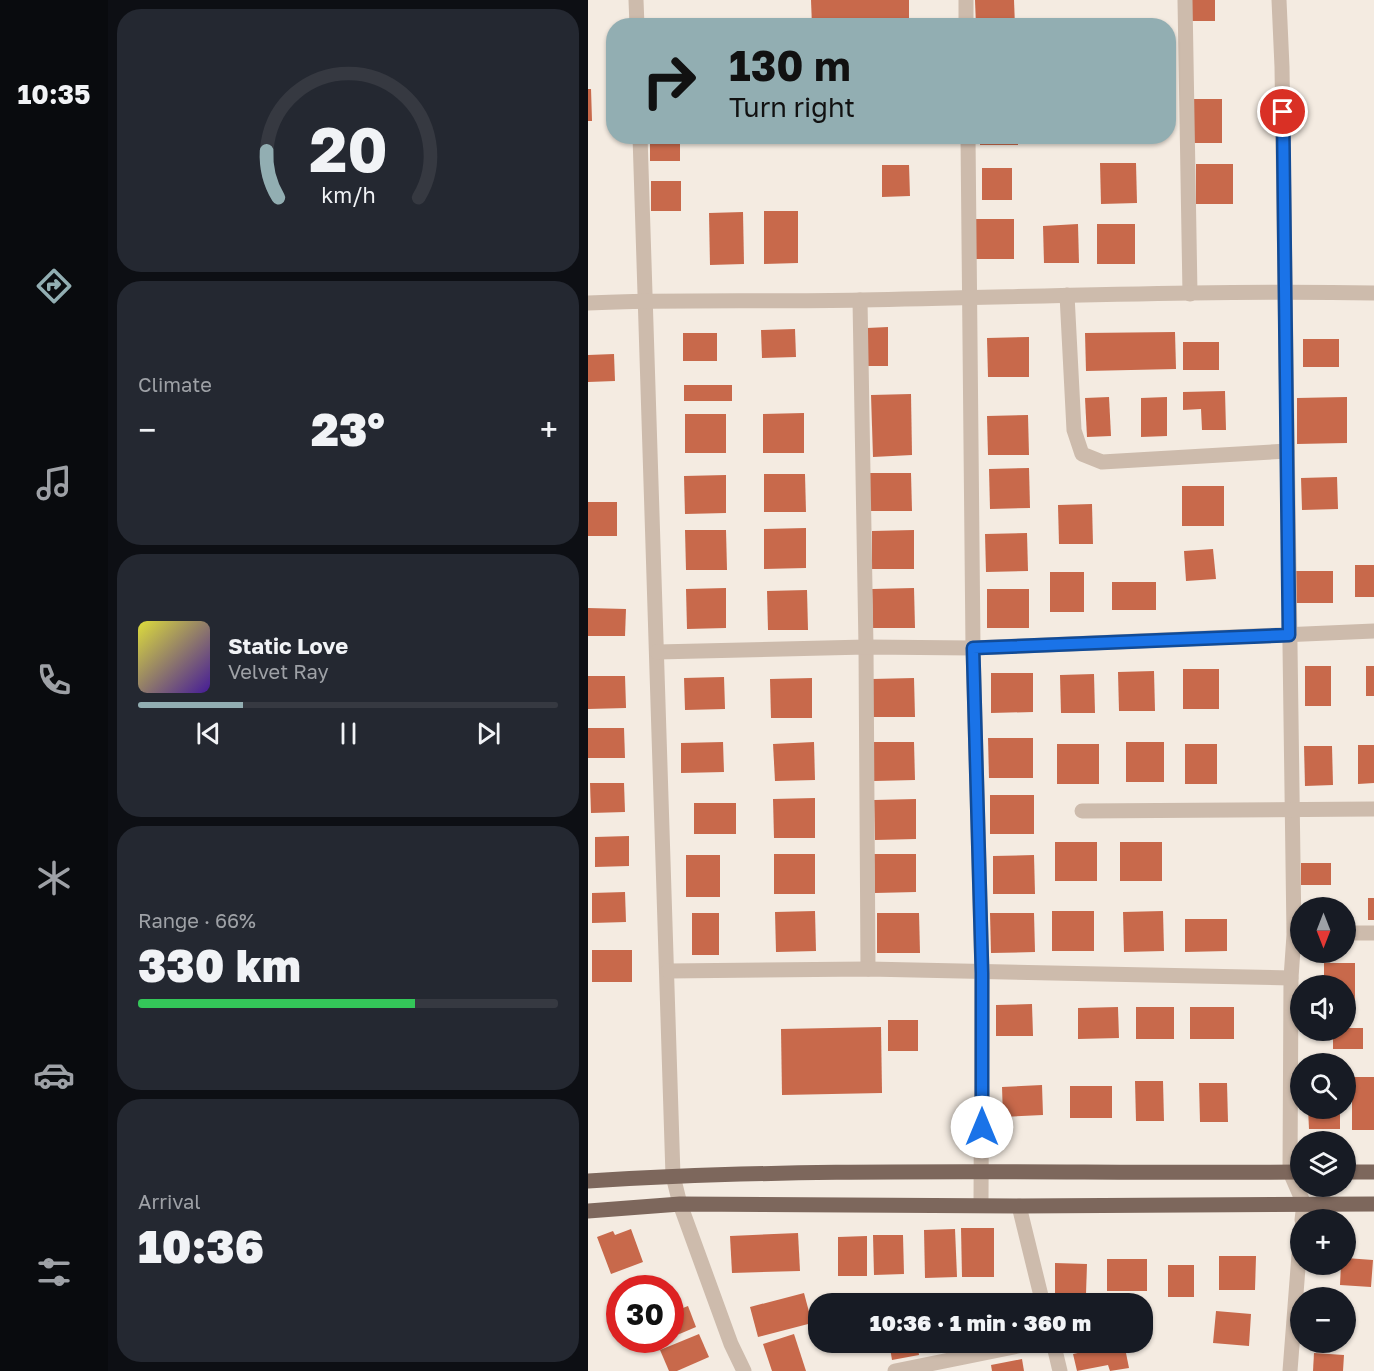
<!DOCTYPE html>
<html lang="en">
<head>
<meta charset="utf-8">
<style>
  :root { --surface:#171b24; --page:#242831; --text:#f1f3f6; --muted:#9ea1a6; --line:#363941; --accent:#92aeb2 }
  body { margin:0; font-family:"Golos Text",sans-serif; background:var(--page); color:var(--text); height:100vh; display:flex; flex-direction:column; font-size:22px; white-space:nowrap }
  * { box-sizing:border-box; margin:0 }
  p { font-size:20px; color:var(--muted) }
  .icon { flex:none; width:33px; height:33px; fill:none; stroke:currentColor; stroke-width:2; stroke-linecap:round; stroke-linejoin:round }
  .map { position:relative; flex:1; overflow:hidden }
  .details { display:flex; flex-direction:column; gap:9px; padding:9px; background:#0d0f14; width:480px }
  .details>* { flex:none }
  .top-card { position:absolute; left:18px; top:18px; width:570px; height:126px; border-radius:24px; box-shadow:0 2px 4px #0004; background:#92aeb2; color:#111; overflow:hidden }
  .needle { width:39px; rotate:180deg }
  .fabs { position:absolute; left:702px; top:897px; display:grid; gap:12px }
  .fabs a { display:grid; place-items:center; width:66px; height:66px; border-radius:50%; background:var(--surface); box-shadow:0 2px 4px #0004; font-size:30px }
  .speed { position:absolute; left:18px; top:1275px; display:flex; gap:12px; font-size:30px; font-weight:700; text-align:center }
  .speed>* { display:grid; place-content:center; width:78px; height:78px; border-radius:50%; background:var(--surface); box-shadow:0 2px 4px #0004; line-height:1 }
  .speed .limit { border:9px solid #d22; background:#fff; color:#111 }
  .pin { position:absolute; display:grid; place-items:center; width:51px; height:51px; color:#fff; margin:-26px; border:3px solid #fff; border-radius:50%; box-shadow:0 2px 6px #0007 }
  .me { position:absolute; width:66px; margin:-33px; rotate:0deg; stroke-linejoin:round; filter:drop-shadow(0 0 4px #0008) }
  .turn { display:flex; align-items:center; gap:21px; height:126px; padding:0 24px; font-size:27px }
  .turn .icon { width:78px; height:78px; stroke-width:2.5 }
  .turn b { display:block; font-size:42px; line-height:51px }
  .big { font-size:45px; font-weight:800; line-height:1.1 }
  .details .card { flex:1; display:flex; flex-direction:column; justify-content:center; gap:9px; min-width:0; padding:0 21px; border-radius:24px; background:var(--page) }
  .details .dial { align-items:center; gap:0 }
  .dial svg { height:156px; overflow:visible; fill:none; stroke:var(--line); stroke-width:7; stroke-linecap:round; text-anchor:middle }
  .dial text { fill:var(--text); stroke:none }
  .song { display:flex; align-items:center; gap:18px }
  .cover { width:72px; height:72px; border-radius:9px; background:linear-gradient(135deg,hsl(60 70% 55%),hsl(260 70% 35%)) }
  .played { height:6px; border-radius:3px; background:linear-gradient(90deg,var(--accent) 25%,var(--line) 25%) }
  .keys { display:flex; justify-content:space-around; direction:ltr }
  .heat { display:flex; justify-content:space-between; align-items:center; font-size:33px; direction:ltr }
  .charge { height:9px; border-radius:4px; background:linear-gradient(90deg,#34c759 66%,var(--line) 0) }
  .trip { position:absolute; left:220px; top:1293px; width:345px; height:60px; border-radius:24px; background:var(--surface); box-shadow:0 2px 4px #0004; font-weight:800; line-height:60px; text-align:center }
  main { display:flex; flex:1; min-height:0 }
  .menu { display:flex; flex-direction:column; width:108px; justify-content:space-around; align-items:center; background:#090b0e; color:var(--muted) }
  .menu .icon { width:42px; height:42px }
  .menu .on { color:var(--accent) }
  .menu b { font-size:27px; color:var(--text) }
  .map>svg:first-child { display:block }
  .building { fill:#c8694b }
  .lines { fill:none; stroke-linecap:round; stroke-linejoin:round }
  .minor { stroke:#cdbbac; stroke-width:15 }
  .major { stroke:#7d675c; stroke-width:15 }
  .route-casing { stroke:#114b97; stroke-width:15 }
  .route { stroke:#1a73e8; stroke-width:10 }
</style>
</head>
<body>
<main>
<nav class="menu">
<b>10:35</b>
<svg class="icon on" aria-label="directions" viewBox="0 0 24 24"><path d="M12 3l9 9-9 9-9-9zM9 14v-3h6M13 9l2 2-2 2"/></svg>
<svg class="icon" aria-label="music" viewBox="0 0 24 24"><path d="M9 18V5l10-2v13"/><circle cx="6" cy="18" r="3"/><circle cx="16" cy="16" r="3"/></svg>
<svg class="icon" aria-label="phone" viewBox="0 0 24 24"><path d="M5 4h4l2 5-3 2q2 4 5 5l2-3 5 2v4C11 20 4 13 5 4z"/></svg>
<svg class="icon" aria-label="climate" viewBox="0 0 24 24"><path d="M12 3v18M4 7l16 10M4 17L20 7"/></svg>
<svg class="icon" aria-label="car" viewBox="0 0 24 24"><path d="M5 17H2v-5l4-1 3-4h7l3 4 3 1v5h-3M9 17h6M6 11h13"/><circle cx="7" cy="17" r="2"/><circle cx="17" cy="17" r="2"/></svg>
<svg class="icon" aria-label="filters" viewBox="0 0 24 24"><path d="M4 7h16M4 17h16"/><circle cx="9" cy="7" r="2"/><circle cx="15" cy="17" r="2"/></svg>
</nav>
<section class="details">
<div class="card dial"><svg viewBox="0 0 100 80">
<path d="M14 69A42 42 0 1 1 86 69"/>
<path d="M14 69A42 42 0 0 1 8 45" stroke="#92aeb2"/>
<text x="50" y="56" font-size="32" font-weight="700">20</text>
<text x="50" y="72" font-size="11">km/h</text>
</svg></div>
<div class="card"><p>Climate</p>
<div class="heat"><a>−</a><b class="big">23°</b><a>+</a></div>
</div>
<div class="card">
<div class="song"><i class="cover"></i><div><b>Static Love</b><p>Velvet Ray</p></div></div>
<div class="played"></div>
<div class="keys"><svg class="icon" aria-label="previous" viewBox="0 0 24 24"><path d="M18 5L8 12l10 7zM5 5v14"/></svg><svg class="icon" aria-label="pause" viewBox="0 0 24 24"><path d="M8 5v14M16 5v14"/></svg><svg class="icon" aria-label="next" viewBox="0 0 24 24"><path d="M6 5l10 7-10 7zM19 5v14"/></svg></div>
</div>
<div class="card"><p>Range · 66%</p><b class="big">330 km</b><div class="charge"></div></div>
<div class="card"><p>Arrival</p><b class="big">10:36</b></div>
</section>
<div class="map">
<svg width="786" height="1371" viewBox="0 0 786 1371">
  <rect width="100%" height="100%" fill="#f4ebe1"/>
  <g class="building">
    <polygon points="223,0 321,0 321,26 224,26"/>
    <polygon points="387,0 426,0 427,26 388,26"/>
    <rect x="597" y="0" width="30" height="21"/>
    <polygon points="0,89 3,89 4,121 0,121"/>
    <rect x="604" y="99" width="30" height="44"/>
    <rect x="62" y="136" width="30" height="25"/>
    <rect x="392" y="136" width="38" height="9"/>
    <polygon points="512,163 548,163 549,203 513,204"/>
    <rect x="608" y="164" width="37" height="40"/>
    <polygon points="294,165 321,165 322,196 294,197"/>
    <rect x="394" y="168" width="30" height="32"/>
    <rect x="63" y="181" width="30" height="30"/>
    <polygon points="176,211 210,211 210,263 176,264"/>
    <polygon points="155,212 156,264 122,265 121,213"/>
    <rect x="388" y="219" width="38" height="40"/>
    <polygon points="490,224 491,263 456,263 455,226"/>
    <rect x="509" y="224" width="38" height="40"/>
    <polygon points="300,327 300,366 280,366 279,328"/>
    <polygon points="207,329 208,357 174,358 173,330"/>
    <polygon points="587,332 588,369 498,371 497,333"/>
    <rect x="95" y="333" width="34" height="28"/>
    <polygon points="441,337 441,377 400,377 399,338"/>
    <rect x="715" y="339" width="36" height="28"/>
    <rect x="595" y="342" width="36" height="28"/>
    <polygon points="26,354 27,381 0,382 0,355"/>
    <rect x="96" y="385" width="48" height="16"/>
    <polygon points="637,391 638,430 614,430 613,409 595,410 595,392"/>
    <polygon points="323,394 324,455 285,457 283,395"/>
    <polygon points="521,397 523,436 499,437 497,398"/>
    <polygon points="579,397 579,436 553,437 553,398"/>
    <polygon points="759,397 759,443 709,444 709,398"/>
    <polygon points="216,413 216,453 175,453 175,414"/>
    <rect x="97" y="414" width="41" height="39"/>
    <polygon points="440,415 441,455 400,455 399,416"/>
    <polygon points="441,468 442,508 402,509 401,469"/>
    <polygon points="281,473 323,473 324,511 282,511"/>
    <polygon points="176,474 217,474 218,512 176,512"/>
    <polygon points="138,475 138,513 97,514 96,476"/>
    <polygon points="749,477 750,509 714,510 713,478"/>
    <rect x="594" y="486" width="42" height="40"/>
    <rect x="0" y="502" width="29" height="34"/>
    <polygon points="504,504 505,544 471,544 470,505"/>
    <polygon points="218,528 218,568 176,569 176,529"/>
    <polygon points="97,530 138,530 139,570 98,570"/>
    <polygon points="326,530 326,569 284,569 284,531"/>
    <polygon points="439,533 440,571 398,572 397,534"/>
    <polygon points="625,549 628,579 598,581 596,551"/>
    <rect x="767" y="565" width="19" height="32"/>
    <rect x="708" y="571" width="37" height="32"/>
    <rect x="462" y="572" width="34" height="40"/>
    <rect x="524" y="582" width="44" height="28"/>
    <polygon points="138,588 138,628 99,629 98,589"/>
    <polygon points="326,588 327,628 285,628 284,589"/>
    <rect x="399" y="589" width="42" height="39"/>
    <polygon points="219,590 220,630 180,630 179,591"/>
    <polygon points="0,608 38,609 37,636 0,636"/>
    <rect x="717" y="666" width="26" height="40"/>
    <rect x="778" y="666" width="8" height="30"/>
    <rect x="595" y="669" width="36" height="40"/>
    <polygon points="566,671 567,711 531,711 530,672"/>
    <polygon points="403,673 445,673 445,712 403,713"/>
    <polygon points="506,674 507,713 473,713 472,675"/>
    <polygon points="0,676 37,676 38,708 0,709"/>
    <polygon points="136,677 137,709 97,710 96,678"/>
    <polygon points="224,678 224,718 183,718 182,679"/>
    <polygon points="326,678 327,717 285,717 284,679"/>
    <polygon points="0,728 36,728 37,758 0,758"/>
    <polygon points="400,738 445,738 445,778 401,778"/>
    <polygon points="135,742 136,772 93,773 93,743"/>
    <polygon points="226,742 227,780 187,781 185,744"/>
    <polygon points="285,742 326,742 327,780 286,781"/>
    <rect x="538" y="742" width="38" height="40"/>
    <rect x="469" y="744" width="42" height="40"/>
    <rect x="597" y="744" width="32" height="40"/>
    <polygon points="770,745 786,745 786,783 770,784"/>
    <polygon points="716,746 744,746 745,785 717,786"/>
    <polygon points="2,783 36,783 37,812 3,813"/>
    <rect x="402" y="795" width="44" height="39"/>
    <polygon points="227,798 227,838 186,838 185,799"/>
    <polygon points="328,799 328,839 287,840 286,800"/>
    <rect x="106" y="803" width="42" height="31"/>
    <polygon points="41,836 41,866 7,867 7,837"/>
    <rect x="467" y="842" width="42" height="39"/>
    <rect x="532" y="842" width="42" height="39"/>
    <rect x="186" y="854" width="41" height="40"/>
    <polygon points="286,854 328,854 328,892 287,893"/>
    <rect x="98" y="855" width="34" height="42"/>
    <polygon points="446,855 447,894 405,894 405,856"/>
    <rect x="713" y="863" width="30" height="22"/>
    <polygon points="37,892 38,922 4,923 4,893"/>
    <rect x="780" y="898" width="6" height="22"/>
    <polygon points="227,911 228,951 188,952 187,912"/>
    <rect x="464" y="911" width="42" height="40"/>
    <polygon points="575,911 576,951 536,952 535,912"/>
    <rect x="104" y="913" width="27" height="42"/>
    <polygon points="289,913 331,913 332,953 289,953"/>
    <polygon points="402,913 446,913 447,952 403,953"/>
    <polygon points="597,919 639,919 639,951 597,952"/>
    <rect x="4" y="950" width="40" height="32"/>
    <polygon points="736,963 767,963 767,1003 758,1003 758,986 736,986"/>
    <polygon points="444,1004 445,1036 408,1036 408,1005"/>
    <polygon points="530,1007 531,1038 490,1039 490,1008"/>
    <rect x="548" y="1007" width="38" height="32"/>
    <rect x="602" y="1007" width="44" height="32"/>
    <rect x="300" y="1020" width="30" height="31"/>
    <polygon points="293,1027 294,1093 194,1095 193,1029"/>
    <polygon points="758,1028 775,1028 775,1049 745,1049 745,1030 758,1030"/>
    <rect x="764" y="1077" width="22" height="53"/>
    <polygon points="547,1081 575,1081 576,1121 548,1121"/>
    <polygon points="611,1083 639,1083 640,1122 612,1122"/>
    <polygon points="454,1085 455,1115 415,1117 414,1087"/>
    <rect x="482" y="1086" width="42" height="32"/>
    <polygon points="720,1108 752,1108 752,1129 721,1129"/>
    <polygon points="373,1228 406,1228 406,1277 374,1277"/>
    <polygon points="43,1229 55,1262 23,1274 9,1237 25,1231 27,1235"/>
    <polygon points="367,1229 369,1277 337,1278 336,1230"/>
    <polygon points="210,1233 212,1271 144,1273 142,1236"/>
    <polygon points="285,1235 315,1235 316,1274 286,1275"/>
    <polygon points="279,1236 279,1276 250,1276 250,1237"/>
    <polygon points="631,1256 668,1256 667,1290 631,1290"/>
    <polygon points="758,1258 785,1260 783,1287 752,1285 753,1264 758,1264"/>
    <rect x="519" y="1259" width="40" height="32"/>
    <polygon points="467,1263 499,1264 498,1294 467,1293"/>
    <rect x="580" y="1265" width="26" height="32"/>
    <polygon points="64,1278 68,1288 37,1288"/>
    <polygon points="216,1293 224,1323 170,1337 162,1307"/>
    <polygon points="100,1306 108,1327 82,1338 82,1313"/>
    <polygon points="628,1311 663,1314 661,1346 625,1343"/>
    <polygon points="111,1334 121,1357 89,1371 81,1371 72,1350"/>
    <polygon points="206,1334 218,1371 184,1371 175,1344"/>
    <polygon points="301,1342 329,1342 331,1355 304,1360"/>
    <polygon points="358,1342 387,1342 387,1346 360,1351"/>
    <polygon points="536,1343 541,1368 522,1371 520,1365 489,1371 485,1354"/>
    <polygon points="726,1353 756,1355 755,1371 725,1371"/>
    <polygon points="434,1359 436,1371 404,1371 403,1365"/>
  </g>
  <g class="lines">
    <g class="minor">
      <polyline points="48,0 49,26"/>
      <polyline points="378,0 378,26"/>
      <polyline points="597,0 602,294"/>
      <polyline points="691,0 694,67 706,935 703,978 702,1172 716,1204 714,1220"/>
      <polyline points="52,136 85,1176 92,1204 143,1344 156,1371"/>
      <polyline points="380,136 385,648 394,973 393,1204"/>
      <polyline points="479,295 486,430 494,454 514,462 699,451"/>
      <polyline points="272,300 278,647 280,969"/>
      <path d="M0,303C91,299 182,302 273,300C444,297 615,290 786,293"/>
      <polyline points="69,652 278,647 385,648 786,631"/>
      <polyline points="494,811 786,809"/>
      <polyline points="758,933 786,933"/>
      <polyline points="80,971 280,969 703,978"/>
      <polyline points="431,1206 455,1304"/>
      <polyline points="465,1342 472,1371"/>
      <polyline points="307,1371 450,1342"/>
      <polyline points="702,1371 712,1242"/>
    </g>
    <g class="major">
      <polyline points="758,1172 786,1172"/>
      <path d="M0,1181C237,1166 475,1174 712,1172"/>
      <polyline points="0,1211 92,1204 431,1206 786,1204"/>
    </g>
  </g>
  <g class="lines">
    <defs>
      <polyline id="route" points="394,1127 394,973 385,648 701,635 695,112"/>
    </defs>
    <use href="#route" class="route-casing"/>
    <use href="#route" class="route"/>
  </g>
</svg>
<div class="fabs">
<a><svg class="needle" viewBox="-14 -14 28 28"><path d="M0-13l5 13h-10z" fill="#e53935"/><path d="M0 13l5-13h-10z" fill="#9ea1a6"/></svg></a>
<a><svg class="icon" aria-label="sound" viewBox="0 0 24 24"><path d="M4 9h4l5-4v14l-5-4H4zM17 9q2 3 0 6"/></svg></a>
<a><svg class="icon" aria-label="search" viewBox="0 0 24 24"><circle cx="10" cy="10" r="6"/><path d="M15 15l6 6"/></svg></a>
<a><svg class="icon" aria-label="layers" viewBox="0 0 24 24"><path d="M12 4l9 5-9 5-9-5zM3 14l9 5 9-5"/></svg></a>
<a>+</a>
<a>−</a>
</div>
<div class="speed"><div class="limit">30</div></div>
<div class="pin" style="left:695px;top:112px;background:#d93025"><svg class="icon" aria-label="arrive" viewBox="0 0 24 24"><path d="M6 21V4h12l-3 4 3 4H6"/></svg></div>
<svg class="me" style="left:394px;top:1127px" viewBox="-20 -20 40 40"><circle r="19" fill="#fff"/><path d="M0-13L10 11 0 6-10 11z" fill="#1a73e8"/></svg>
<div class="trip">10:36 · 1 min · 360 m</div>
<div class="top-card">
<div class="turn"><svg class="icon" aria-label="right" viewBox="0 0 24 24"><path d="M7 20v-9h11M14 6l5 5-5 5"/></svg><div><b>130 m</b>Turn right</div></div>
</div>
</div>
</main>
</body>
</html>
